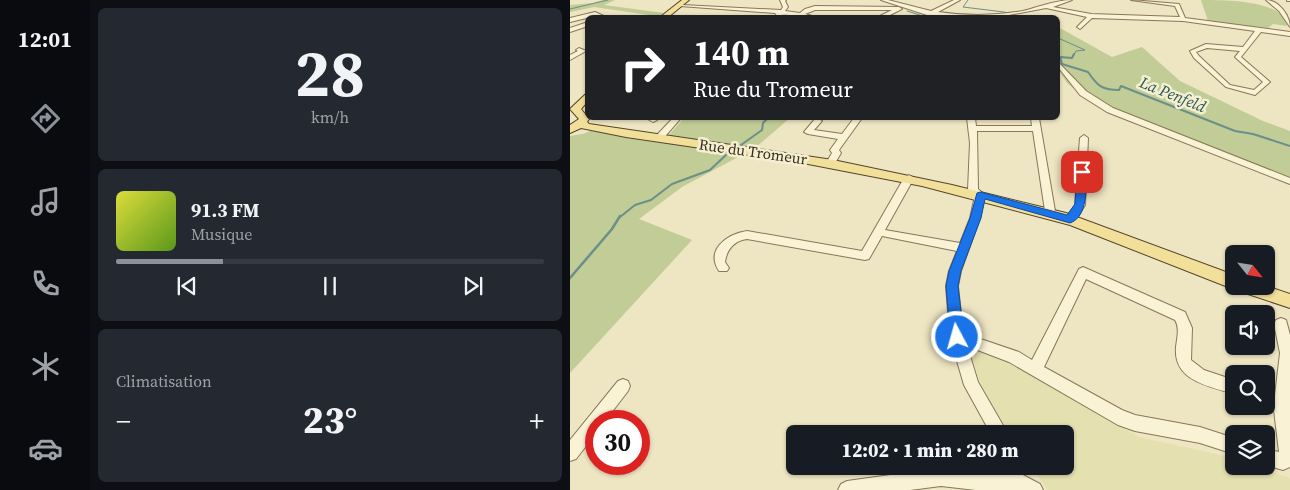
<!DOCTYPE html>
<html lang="fr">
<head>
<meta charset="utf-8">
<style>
  :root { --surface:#171b24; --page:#242831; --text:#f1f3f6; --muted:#9ea1a6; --line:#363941; --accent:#8c9099 }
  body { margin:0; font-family:"Source Serif 4",serif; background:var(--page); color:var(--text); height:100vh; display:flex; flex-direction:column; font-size:19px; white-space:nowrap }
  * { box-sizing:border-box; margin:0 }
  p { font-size:16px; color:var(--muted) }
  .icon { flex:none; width:28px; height:28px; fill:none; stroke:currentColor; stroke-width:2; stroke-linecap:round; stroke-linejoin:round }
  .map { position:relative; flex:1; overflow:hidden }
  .side { display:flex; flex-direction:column; gap:8px; padding:8px; background:#0d0f14; width:480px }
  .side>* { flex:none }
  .banner { position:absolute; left:15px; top:15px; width:475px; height:105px; border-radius:8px; box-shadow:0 1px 4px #0004; background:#202124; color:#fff; overflow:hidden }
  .needle { width:32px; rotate:120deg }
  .buttons { position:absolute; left:655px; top:245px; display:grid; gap:10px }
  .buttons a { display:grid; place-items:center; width:50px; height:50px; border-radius:8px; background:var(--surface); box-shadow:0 1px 4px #0004; font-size:25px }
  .speed { position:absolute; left:15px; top:410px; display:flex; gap:10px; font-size:25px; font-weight:700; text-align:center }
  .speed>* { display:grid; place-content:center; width:65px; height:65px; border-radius:50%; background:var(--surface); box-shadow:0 1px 4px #0004; line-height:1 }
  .speed .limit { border:8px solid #d22; background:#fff; color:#111 }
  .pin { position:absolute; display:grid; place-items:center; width:42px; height:42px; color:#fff; margin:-21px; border-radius:10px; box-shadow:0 2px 8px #0006 }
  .me { position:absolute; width:55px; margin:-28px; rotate:354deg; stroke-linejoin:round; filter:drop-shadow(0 0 4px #0008) }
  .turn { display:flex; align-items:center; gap:18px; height:105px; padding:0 25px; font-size:22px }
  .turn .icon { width:65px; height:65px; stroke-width:2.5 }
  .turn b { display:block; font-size:35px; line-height:42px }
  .big { font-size:38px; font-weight:800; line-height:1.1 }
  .side .widget { flex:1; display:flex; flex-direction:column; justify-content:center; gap:8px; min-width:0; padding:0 18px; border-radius:8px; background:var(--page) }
  .side .dial { align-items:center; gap:0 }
  .dial b { font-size:65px; line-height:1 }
  .song { display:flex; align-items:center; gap:15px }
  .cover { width:60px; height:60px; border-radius:8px; background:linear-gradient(135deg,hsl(60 70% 55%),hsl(90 70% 35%)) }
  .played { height:5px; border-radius:2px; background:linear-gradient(90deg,var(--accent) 25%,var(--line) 25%) }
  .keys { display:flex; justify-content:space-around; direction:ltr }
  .heat { display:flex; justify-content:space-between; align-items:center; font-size:28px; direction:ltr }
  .trip { position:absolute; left:216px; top:425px; width:288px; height:50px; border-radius:8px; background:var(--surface); box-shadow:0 1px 4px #0004; font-weight:800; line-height:50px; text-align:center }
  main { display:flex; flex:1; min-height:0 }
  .tabs { display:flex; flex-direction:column; width:90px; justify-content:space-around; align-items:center; background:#090b0e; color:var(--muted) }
  .tabs .icon { width:35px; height:35px }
  .tabs .on { color:var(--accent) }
  .tabs b { font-size:22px; color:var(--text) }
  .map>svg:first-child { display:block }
  .farmland { fill:#e4e0af }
  .green { fill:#c1cc96 }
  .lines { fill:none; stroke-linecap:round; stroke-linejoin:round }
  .stream-far2 { stroke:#6b8f89; stroke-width:1 }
  .stream-far1 { stroke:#6b8f89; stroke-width:2 }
  .stream { stroke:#6b8f89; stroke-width:2.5 }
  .minor-casing { stroke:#887759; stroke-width:2 }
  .major-casing { stroke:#56442d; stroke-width:2 }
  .minor { fill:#f9f2d5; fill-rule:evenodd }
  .major { fill:#f2df99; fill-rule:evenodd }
  .route { fill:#1a73e8; stroke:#114b97 }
  .labels { text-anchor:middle; stroke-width:5; stroke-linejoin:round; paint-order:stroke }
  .far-street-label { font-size:15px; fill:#382d1d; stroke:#f5efd2 }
  .far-water-label { font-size:16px; font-style:italic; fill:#2d5657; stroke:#f5efd2 }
</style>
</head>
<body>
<main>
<nav class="tabs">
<b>12:01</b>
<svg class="icon on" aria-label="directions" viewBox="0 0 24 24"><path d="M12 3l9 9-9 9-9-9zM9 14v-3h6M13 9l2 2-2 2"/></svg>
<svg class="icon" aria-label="music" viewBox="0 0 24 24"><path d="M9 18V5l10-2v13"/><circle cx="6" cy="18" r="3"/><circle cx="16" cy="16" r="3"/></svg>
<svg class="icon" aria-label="phone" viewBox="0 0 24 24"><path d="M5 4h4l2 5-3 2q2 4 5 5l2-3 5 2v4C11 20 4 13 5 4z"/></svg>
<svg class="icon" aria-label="climate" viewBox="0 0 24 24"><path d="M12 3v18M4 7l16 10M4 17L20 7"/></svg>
<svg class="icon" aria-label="car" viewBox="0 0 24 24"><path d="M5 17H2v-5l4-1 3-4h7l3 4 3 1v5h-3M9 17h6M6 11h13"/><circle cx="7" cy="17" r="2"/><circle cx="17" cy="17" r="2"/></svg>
</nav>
<section class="side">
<div class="widget dial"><b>28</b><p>km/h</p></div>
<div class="widget">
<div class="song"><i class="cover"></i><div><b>91.3 FM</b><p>Musique</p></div></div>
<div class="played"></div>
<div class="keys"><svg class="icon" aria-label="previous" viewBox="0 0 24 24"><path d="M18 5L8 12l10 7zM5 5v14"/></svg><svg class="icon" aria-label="pause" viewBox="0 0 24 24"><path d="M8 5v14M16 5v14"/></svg><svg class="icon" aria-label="next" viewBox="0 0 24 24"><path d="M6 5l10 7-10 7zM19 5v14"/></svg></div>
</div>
<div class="widget"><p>Climatisation</p>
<div class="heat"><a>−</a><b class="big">23°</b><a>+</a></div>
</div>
</section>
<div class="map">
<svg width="720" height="490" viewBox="0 0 720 490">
  <rect width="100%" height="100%" fill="#eee5c2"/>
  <polygon class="farmland" points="397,347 433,359 569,437 664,458 664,466 686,466 720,478 720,490 478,490 461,466 495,466 495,434 440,434 412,387"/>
  <g class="green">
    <polygon points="33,0 45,0 34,5 94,13 87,17 78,17 79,15 24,7 0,12 0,5 23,3"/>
    <path d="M631,0C654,0 715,0 717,26L703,24L698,28L638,21Z"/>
    <polygon points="488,27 542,57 572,47 610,81 693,121 720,131 720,183 561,122 523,104 497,83 488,69"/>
    <polygon points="114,118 220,118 185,148 112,187 69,219 122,240 0,373 0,136 13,134 32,126 99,135"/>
  </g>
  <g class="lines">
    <g class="stream-far2">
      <polyline points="398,0 393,7 434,12 452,18"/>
      <polyline points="0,9 38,0"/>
      <polyline points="337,11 359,18"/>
      <polyline points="488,38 515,50 506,51 504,55"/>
    </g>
    <g class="stream-far1">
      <path d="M504,54L502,58L490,57L492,64L518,72C527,85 531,90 549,90L551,86L665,131L683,134L720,146"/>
      <polyline points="171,145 192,130 193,123 198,118"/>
      <polyline points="50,217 65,205 81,200 102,184 140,170 156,155"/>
    </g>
    <polyline class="stream" points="0,278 42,229 50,216"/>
    <defs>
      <g id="minor">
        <path d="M210,0H216L215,1L218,7L215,11L230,13L235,9L245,6L329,7L332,9L314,18H306L322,10H245L235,14L249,18C237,18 217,12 207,16L205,13L110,6L112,5L211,10L213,7Z"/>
        <path d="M311,0H318L361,11L384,0H390L368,12C396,16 425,16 453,11C469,7 486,0 502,0L483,7L521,14L610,17L605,6L561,0L609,4L615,18L720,32V36L691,32L671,57L700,82L685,95L656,87L624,58L620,51L636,44L673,47L685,31L613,21L522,18L510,29L507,27L517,17L476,8L428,17L360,16ZM637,48L670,51L665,57L666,58L693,82L684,90L660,85L629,56L626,52Z"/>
        <path d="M696,0C708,0 720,15 720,27L709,11Z"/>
        <rect x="717" y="0" width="3" height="1"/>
        <polygon points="25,12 38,18 25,16 0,22 0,18"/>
        <polygon points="18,22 18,26 0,32 0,28"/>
        <polygon points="9,48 16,51 0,60 0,55 8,51 6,50"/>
        <polygon points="488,62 516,91 543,108 720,178 720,184 537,112 510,95 488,67"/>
        <polygon points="76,118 85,118 87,120 83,122"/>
        <polygon points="103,118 111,118 91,141 85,141 85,137"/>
        <polygon points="284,118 292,118 269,150 271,153 264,165 258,165 256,163 262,153 260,150 268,139 238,134 234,132 245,119 248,119 252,121 244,130 272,134"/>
        <path d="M397,118H405L406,126H462L461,118H469L485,211L480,214L475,211L463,131H407L408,189L415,195L410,218L391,271L388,286L393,333L449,352L462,360L509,269L513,267L615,312L622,328L621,360L634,370L664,380V394C639,386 603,381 606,347C607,338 610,328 605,320L516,279L474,367L552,410L565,415L630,427L664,438V454L630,443L565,431L548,425L439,362L397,346L408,382L438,434H421L394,385L380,337L376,286L379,271L387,251L312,236L299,259L295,260L177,239C164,241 157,249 155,262L159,268L157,271H149C135,250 157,234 177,231L292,251L334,178L339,175L344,178L315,230L390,243L400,218L405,196L398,190L400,143Z"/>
        <polygon points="514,135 518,138 515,205 504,223 500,224 495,220 505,205 510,138"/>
        <polygon points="711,318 716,320 720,335 720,467 713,470 696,465 696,449 709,452 704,410 695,406 696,392 705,395 710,353 704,324 706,320"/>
        <polygon points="53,379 58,381 60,386 58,391 35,421 26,421 26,433 6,459 0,461 0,440 48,381"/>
        <polygon points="425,466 443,466 442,473 451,474 470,484 473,490 406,490 371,486 340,490 268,490 271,484 277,481 371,468 406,472 425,472"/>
      </g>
      <g id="major">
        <polygon points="112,0 119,0 97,18 89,18"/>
        <polygon points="18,92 18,101 11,109 19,119 17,122 19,124 263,160 382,185 496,213 664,275 664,286 696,286 720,294 720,308 669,291 667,287 658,287 500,225 352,186 233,163 56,137 11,128 0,133 0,125 9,119 0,109"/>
      </g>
    </defs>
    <use href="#minor" class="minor-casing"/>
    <use href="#major" class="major-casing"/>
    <use href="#minor" class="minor"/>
    <use href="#major" class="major"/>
  </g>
  <path class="route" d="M512,169L517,172C516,187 518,217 500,223L415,199L411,218L391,271L388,286L394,337L392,341L387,343L382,341L380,337L376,286L379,271L400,218L407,193L410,192L497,215L505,204L507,172Z"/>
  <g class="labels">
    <g class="far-street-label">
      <text transform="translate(183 152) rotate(8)" y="5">Rue du Tromeur</text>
    </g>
    <g class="far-water-label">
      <text transform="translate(603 94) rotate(22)" y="6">La Penfeld</text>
    </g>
  </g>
</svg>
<div class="buttons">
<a><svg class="needle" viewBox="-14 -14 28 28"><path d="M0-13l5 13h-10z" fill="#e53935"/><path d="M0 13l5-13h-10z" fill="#9ea1a6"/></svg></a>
<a><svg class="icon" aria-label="sound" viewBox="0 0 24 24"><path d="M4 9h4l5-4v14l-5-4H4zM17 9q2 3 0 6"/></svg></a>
<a><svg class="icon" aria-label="search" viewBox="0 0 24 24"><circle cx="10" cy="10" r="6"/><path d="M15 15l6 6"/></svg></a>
<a><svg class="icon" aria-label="layers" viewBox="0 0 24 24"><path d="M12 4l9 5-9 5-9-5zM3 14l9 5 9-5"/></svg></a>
</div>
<div class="speed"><div class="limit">30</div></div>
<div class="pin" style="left:512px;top:172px;background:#d93025"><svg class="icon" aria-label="arrive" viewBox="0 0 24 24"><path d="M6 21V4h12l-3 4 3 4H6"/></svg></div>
<svg class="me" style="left:387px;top:337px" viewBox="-20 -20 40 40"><circle r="17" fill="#1a73e8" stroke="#fff" stroke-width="3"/><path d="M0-11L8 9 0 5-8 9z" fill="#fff"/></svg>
<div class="trip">12:02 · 1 min · 280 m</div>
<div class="banner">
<div class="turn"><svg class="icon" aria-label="right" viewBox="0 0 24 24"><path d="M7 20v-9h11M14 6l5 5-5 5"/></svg><div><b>140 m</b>Rue du Tromeur</div></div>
</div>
</div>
</main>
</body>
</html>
